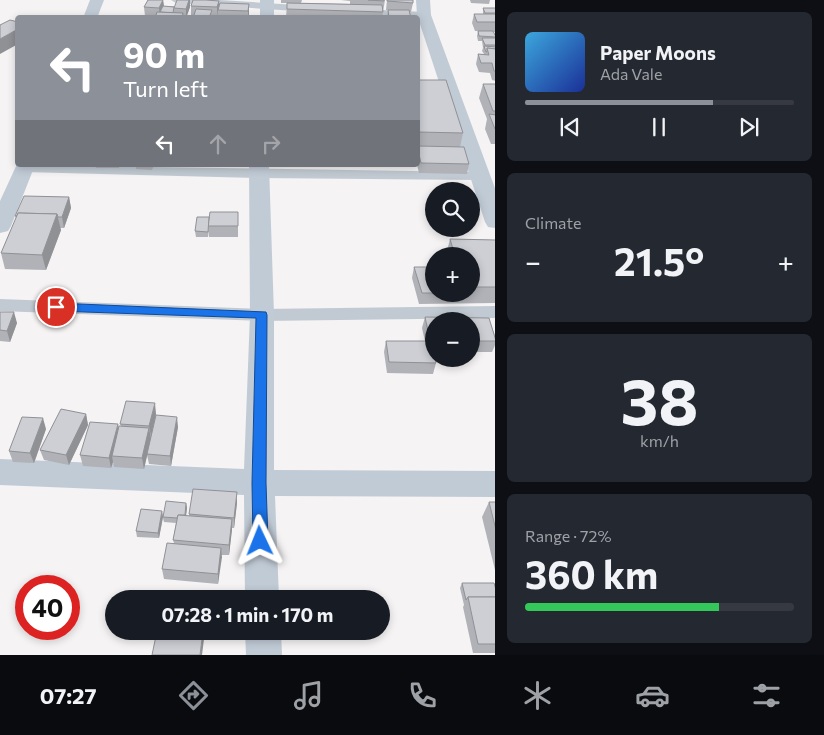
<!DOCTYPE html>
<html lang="en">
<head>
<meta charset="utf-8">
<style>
  :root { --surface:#171b24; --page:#242831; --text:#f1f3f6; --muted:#9ea1a6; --line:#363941; --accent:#8c9099 }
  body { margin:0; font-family:Commissioner,sans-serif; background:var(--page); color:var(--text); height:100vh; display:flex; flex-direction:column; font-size:19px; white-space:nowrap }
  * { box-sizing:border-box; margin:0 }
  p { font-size:16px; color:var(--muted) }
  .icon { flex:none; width:28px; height:28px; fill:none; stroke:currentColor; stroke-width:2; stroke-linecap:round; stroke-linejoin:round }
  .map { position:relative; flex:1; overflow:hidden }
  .drawer { display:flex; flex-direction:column; gap:12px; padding:12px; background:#0d0f14; width:329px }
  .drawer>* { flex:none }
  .top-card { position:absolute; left:15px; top:15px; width:405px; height:152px; border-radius:5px; box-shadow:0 2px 8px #0003; background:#8c9099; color:#fff; overflow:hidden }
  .tools { position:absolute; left:425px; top:182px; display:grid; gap:10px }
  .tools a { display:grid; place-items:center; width:55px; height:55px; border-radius:50%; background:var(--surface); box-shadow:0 2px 8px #0003; font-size:25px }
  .speed { position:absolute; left:15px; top:575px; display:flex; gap:10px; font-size:25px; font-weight:700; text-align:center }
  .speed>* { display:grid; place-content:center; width:65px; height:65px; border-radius:50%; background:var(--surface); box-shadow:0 2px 8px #0003; line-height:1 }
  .speed .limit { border:8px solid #d22; background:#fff; color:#111 }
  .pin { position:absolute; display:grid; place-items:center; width:42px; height:42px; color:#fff; margin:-21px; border:2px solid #fff; border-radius:50%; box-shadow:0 1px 5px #0007 }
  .me { position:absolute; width:55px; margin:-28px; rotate:358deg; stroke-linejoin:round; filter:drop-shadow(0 0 4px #0008) }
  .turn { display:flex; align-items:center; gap:18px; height:105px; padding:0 25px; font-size:22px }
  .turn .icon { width:65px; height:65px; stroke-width:2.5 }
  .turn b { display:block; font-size:35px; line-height:42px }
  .lanes { display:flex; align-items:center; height:48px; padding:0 25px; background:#0003; justify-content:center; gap:25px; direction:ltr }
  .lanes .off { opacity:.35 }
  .big { font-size:38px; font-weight:700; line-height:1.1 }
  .drawer .tile { flex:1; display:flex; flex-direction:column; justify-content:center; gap:8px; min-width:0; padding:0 18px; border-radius:8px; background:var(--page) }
  .drawer .dial { align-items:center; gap:0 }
  .dial b { font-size:65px; line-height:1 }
  .song { display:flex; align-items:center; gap:15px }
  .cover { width:60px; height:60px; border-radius:8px; background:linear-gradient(135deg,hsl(200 70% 55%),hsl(230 70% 35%)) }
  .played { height:5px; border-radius:2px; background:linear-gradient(90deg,var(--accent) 70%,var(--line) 70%) }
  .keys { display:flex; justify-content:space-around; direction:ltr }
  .heat { display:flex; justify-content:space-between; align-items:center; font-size:28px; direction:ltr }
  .charge { height:8px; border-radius:4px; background:linear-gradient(90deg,#34c759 72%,var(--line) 0) }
  .trip { position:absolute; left:105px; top:590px; width:285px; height:50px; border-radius:25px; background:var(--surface); box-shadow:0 2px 8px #0003; font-weight:700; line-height:50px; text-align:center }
  .tab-bar { display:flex; height:80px; justify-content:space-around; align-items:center; background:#090b0e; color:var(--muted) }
  .tab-bar .icon { width:35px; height:35px }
  .tab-bar .on { color:var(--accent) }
  .tab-bar b { font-size:22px; color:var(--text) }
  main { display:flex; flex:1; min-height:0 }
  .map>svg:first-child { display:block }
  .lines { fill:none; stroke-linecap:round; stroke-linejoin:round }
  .street { fill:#c1cad2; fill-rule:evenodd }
  .secondary { fill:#c1cbd6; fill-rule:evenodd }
  .wall { fill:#b0b2b7 }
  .shaded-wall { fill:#909195 }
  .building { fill:#cdcfd5; stroke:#909195 }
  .route { fill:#1a73e8; stroke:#114b97 }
</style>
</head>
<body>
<main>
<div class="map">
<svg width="496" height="655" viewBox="0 0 496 655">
  <rect width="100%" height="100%" fill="#f5f3f3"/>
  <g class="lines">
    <g class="street">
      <polygon points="171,0 220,0 311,6 316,9 311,12 176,3"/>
      <polygon points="360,9 424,12 429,15 424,18 356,14 355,12"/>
      <polygon points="19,165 478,172 485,176 478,180 259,178 24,172 19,171 17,168"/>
      <polygon points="0,299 262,309 496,306 496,318 262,321 0,311"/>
    </g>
    <g class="secondary">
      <polygon points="90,0 104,0 97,18 83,18"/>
      <rect x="260" y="0" width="14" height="18"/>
      <polygon points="416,0 430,0 431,15 496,191 496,228 488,227 485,222 417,15"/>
      <polygon points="18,162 18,165 35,165 11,226 8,231 0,233 0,201"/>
      <polygon points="249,165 269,165 274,315 274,470 496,471 496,497 275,496 279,599 245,599 244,495 0,485 0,459 244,469 250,315"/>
      <polygon points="245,631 281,631 282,655 246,655"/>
    </g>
  </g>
  <g class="wall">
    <polygon points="148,0 163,0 164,6 190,7 186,18 155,18 156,17 145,16 144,7"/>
    <polygon points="281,0 302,0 301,3 350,4 350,1 341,0 385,0 382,18 286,18 287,3 281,3"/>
    <polygon points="387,0 413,3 411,12 409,12 411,18 387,18 388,10 386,10"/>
    <polygon points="470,0 490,0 489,4 471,3"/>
    <polygon points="219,1 219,5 249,4 249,17 212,16 212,18 191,15 191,6"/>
    <polygon points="483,8 496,8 496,32 493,32 496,37 496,81 492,80 490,73 479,72 476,64 478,54 484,54 482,51 483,48 482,41 478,41 477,36 478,31 475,31 472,23 474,14 483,14"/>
    <polygon points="418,80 463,133 460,147 469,164 467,174 419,173 417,165 418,165"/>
    <polygon points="483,84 496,84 496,144 491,144 485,129 487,119 479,98"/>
    <polygon points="34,165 55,165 54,166"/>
    <polygon points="65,165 81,165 80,167 65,166"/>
    <polygon points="95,165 120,165 119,168 96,168"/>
    <polygon points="122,165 154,165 152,170 136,169 136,166 122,166"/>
    <polygon points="69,197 71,208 64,228 60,228 61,230 46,270 5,269 1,253 16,218 15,216"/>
    <polygon points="238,212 238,237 209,237 209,231 208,237 196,237 195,231 209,217"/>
    <polygon points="450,239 496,240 496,303 419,304 412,278 414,267 434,267 434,294 471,294 471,256 446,256 446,255"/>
    <polygon points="0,312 17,323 10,342 0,341"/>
    <polygon points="425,317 489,318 496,339 496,343 492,352 471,352 471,321 434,321 434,351 433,351 434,359 435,359 436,363 433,374 387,373 384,352 386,341 425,341 422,328"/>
    <polygon points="86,414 88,425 69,465 44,460 40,450"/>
    <polygon points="156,414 156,415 178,427 171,466 149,464 147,455 144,469 114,467 113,462 111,468 83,466 80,455 119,429 121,426 120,424"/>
    <polygon points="46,429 34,463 13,462 9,451"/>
    <polygon points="489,502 496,502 496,574 482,517"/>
    <polygon points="186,503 187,508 186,515 189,516 189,514 237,503 234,528 232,528 229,555 221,555 218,584 164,579 162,569 174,543 173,540 176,523 164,522 163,518 159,538 137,537 136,531"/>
    <polygon points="462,583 496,590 496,653 473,653 463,607 464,605 460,588"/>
  </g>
  <g class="shaded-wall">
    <polygon points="163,0 164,7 160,17 159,8"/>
    <polygon points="189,0 190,0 190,7 186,18 186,9"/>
    <polygon points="219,1 220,10 218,10 217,16 217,7"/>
    <polygon points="249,4 249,13 248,18 248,11"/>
    <polygon points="18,29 18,44 0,54 0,39"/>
    <polygon points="69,197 71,208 64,228 62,217"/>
    <polygon points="57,214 61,230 46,270 42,255"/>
    <polygon points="14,312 17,323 10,342 7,331"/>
    <polygon points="155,403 156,414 151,436 149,426"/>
    <polygon points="86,414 88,425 69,465 66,455"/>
    <polygon points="177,417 178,427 171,466 170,456"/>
    <polygon points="43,418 46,429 34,463 30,453"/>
    <polygon points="118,424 120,434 112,456 113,462 111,468 109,458"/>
    <polygon points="149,428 151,439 144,469 142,458"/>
    <polygon points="237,492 237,503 234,528 234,518"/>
    <polygon points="186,503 187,508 185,524 184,519"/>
    <polygon points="162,511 163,516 159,538 158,533"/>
    <polygon points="232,519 232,530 229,555 229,545"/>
    <polygon points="221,548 222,557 218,584 218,574"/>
    <polygon points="203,631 204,639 202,655 200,655"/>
  </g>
  <g class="building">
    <polygon points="148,0 163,0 159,8 144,7"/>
    <polygon points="177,0 189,0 186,9 174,8"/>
    <polygon points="193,0 206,0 219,1 217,7 191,6"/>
    <polygon points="368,0 384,0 384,1"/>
    <polygon points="387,0 413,0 413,3 387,1"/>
    <polygon points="220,3 249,4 248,11 218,10"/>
    <polygon points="287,3 382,5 383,12 287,9"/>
    <polygon points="163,6 174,7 173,13 160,12"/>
    <polygon points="483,8 496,8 496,13 485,13"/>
    <polygon points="196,9 212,10 209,18 193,18"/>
    <polygon points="388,10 409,10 411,18 389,18"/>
    <polygon points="157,12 183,13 182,18 155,18"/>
    <polygon points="474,14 496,14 496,22 477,22"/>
    <polygon points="215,16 253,17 215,18"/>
    <polygon points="10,20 18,22 18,29 0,39 0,25"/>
    <polygon points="478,31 493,31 496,37 479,36"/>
    <polygon points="482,38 496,38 496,45 485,45"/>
    <polygon points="484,46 496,47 496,49 487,48 487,52 486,52"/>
    <polygon points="487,48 496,49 496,71 494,71 492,63 481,63 478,54 489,55"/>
    <polygon points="418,80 446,80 463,133 418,132"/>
    <polygon points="483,84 496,84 496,111 493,111"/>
    <polygon points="489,114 496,115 496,129 495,129"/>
    <polygon points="418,146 464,147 469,164 421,163 418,150"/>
    <polygon points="24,196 69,197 62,217 58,217 57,214 18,213 17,216 15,216"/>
    <polygon points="210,212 238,212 238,226 208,226"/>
    <polygon points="18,213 57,214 42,255 1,253"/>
    <polygon points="197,217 209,217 208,232 195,231"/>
    <polygon points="450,239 496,240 496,287 472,287 471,284 471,256 455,256"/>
    <polygon points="414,267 434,267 434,293 422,293"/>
    <polygon points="0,312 14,312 7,331 0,330"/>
    <polygon points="425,317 489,318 496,341 471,341 471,321 434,321 434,340 430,340"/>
    <polygon points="386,341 431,341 434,355 434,359 435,359 436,363 389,362"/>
    <polygon points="126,401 155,403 149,426 120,424"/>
    <polygon points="61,409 86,414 66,455 40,450"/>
    <polygon points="156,415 177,417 170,456 147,454"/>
    <polygon points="22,417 43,418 30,453 9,451"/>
    <polygon points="90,422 118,424 109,458 80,455"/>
    <polygon points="119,426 149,428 142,458 112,456"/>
    <polygon points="193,489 237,492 234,518 189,514"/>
    <polygon points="166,501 186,503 185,515 178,515 177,518 163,517"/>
    <polygon points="489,502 496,502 496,530"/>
    <polygon points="141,509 162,511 158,533 136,531"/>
    <polygon points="178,515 232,519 229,545 173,540"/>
    <polygon points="167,543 221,548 218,574 162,569"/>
    <polygon points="462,583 494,583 496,590 496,597 468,597 466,600"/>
    <polygon points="468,597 496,597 496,644 478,644"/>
    <polygon points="157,631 203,631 200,655 152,655"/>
  </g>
  <polygon class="route" points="56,303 266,312 267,315 266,483 268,541 266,546 260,548 255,546 253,541 252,483 256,318 56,311 51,307"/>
</svg>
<div class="tools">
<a><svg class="icon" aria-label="search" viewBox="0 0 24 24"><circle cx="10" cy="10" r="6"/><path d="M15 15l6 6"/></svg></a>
<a>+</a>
<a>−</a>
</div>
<div class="speed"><div class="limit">40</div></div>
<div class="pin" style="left:56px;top:307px;background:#d93025"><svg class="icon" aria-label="arrive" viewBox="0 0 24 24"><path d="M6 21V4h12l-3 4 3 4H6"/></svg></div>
<svg class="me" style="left:260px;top:541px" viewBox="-20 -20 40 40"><path d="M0-17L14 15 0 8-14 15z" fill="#1a73e8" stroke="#fff" stroke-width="4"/></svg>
<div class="trip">07:28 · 1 min · 170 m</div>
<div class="top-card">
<div class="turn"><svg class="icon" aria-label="left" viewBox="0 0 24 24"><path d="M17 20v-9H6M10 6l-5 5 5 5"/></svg><div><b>90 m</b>Turn left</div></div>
<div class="lanes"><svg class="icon" aria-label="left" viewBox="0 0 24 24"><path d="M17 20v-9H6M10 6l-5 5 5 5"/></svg><svg class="icon off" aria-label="ahead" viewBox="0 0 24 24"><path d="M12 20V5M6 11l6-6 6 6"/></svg><svg class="icon off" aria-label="right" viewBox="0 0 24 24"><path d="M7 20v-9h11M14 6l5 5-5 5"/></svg></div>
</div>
</div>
<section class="drawer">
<div class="tile">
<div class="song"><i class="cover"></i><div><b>Paper Moons</b><p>Ada Vale</p></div></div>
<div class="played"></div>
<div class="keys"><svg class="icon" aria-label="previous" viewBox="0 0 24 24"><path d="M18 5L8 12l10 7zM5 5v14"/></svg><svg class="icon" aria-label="pause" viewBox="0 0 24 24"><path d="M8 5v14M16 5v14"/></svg><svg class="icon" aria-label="next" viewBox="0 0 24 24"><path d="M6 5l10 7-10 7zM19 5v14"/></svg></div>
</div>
<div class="tile"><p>Climate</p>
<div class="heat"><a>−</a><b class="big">21.5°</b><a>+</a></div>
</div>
<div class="tile dial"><b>38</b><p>km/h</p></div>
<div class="tile"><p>Range · 72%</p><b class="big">360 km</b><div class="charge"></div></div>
</section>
</main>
<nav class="tab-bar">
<b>07:27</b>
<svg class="icon on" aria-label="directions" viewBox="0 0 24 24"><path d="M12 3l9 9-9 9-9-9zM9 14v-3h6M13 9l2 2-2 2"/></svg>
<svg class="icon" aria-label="music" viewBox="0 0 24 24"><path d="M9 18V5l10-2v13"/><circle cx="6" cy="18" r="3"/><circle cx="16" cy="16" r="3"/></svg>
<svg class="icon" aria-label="phone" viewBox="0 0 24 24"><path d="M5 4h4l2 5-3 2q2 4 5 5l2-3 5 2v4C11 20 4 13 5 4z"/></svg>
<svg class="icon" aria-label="climate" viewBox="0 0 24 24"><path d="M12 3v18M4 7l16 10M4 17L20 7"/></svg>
<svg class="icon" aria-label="car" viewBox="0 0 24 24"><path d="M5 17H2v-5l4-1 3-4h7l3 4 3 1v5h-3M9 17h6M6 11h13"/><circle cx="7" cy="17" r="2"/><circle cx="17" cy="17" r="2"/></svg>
<svg class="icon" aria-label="filters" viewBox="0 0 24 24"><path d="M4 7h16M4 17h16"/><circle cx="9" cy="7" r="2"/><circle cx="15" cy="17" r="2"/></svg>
</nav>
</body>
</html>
